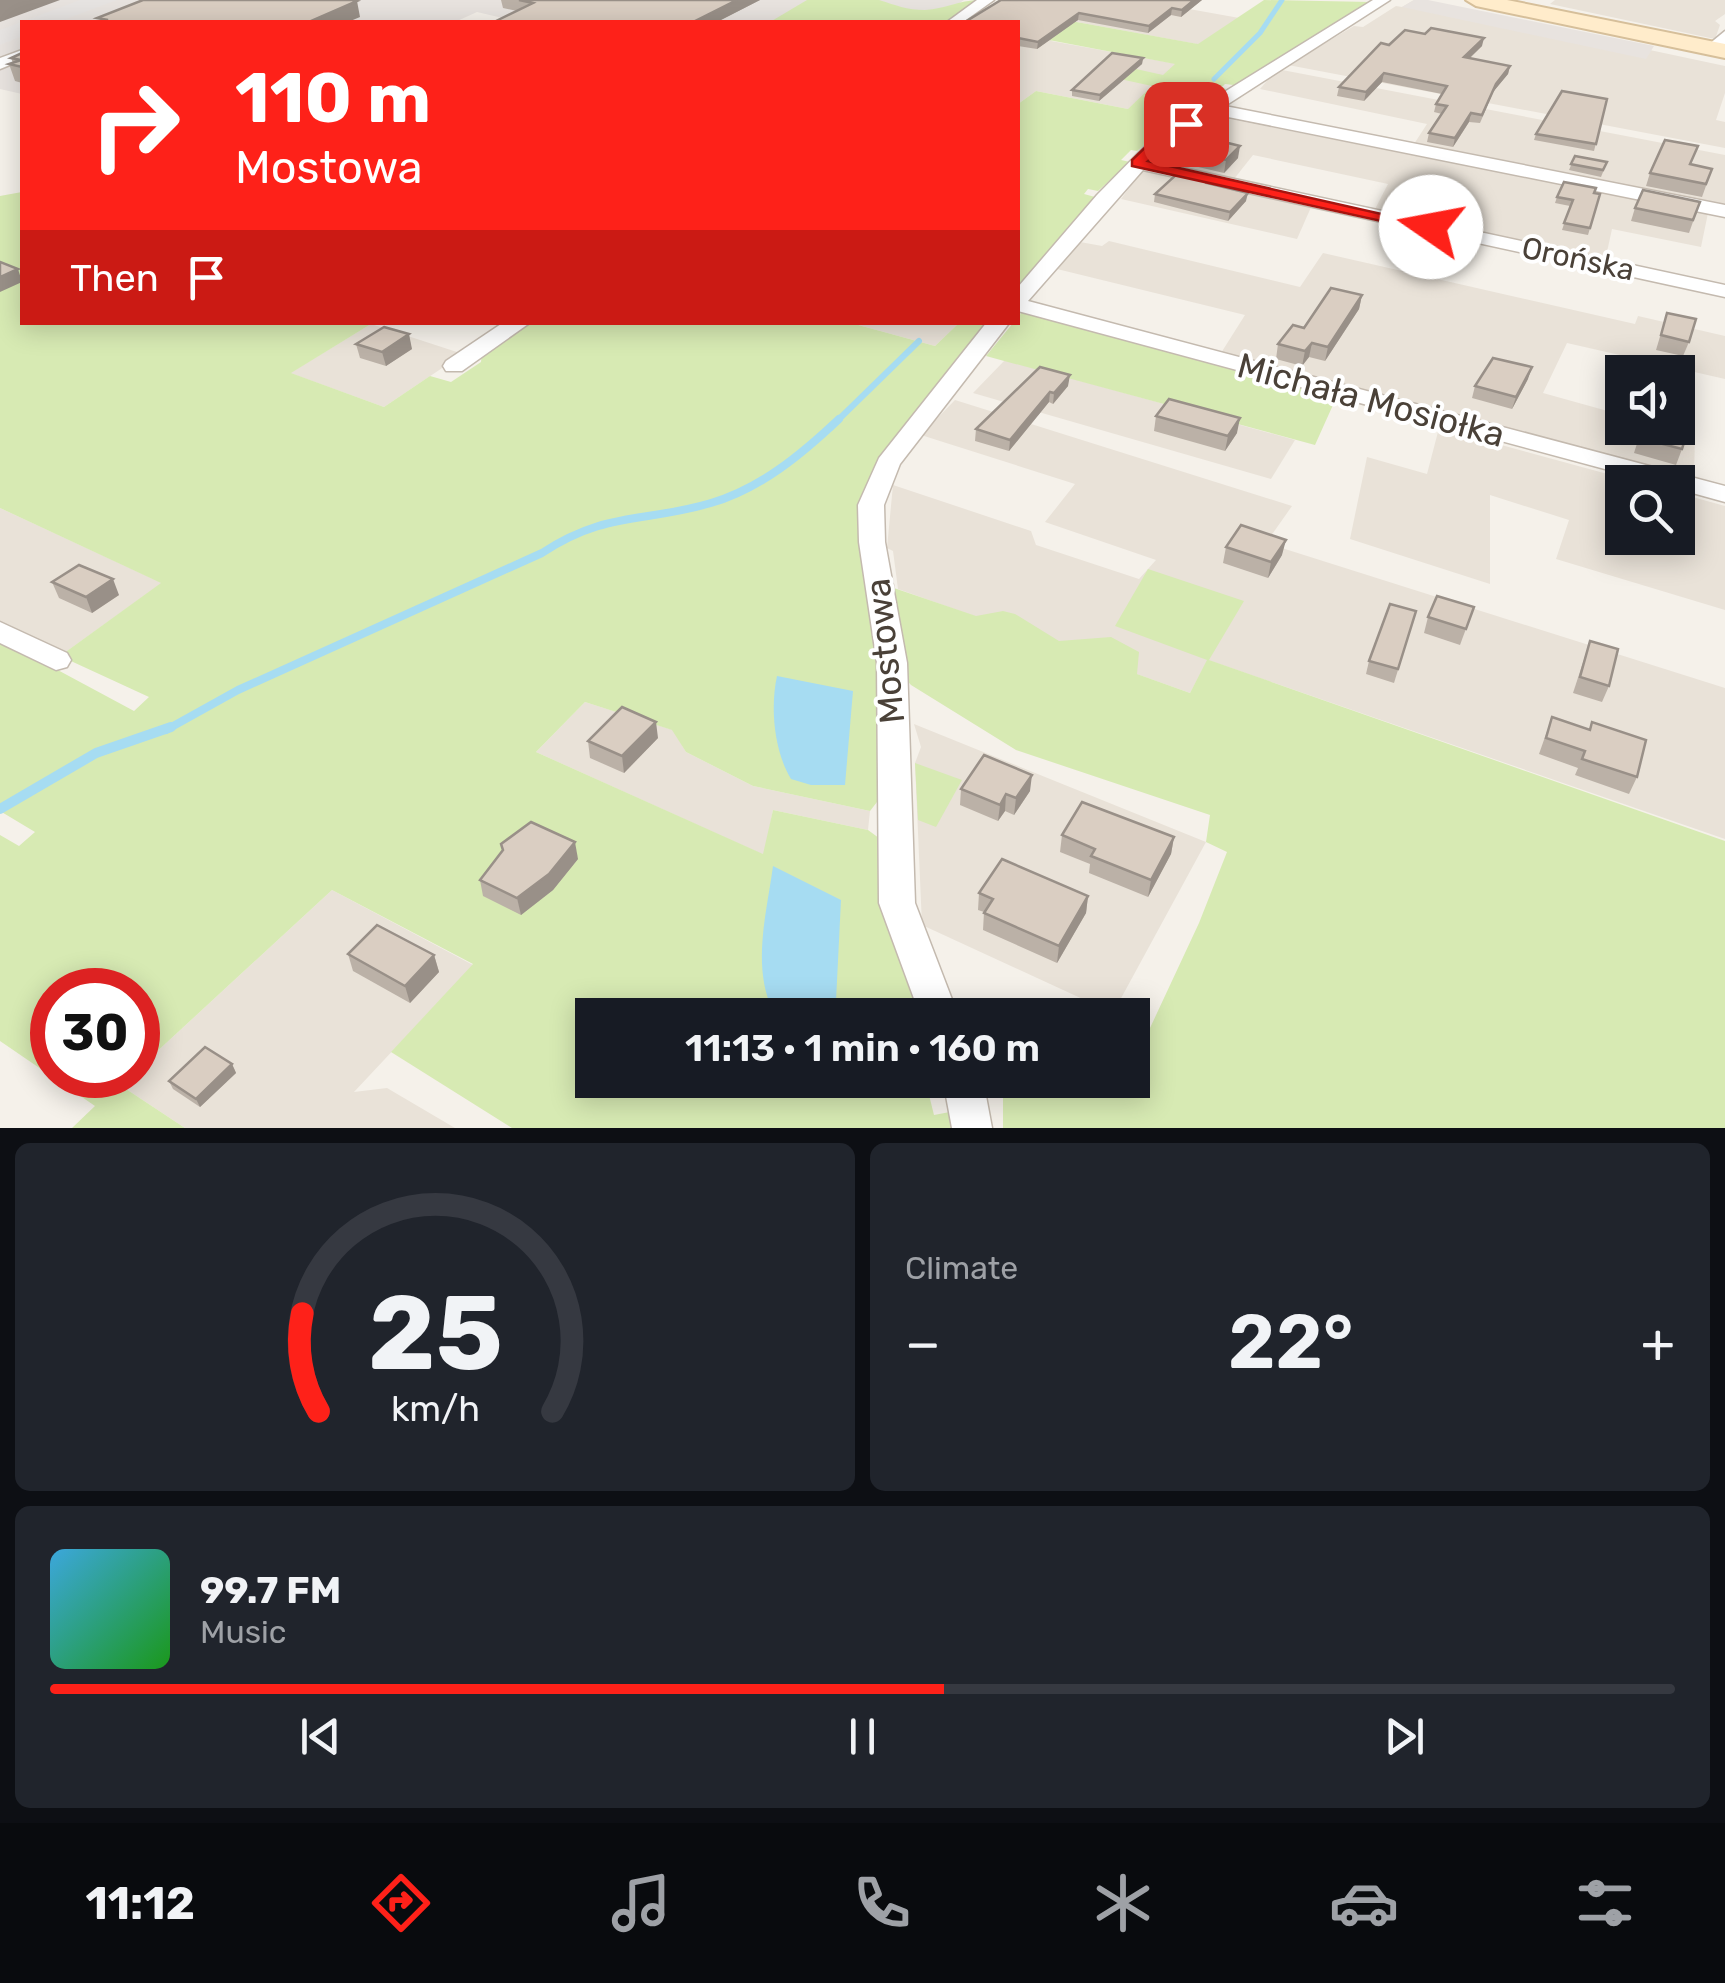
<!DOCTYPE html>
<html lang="en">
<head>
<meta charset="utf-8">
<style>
  :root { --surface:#171b24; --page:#20242c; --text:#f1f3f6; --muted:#9ea1a6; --line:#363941; --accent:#fe2119 }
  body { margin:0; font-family:Rubik,sans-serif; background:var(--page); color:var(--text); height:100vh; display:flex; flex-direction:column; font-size:38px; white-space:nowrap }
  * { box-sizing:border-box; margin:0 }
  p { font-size:32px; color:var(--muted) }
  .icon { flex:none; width:55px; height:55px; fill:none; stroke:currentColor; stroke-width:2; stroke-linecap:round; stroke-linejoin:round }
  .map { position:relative; height:1128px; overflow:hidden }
  .details { display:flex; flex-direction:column; gap:15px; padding:15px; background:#0d0f14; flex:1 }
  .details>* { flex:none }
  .top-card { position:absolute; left:20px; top:20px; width:1000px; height:305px; border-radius:0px; box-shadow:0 5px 25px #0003; background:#fe2119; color:#fff; overflow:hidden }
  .tools { position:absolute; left:1605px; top:355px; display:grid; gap:20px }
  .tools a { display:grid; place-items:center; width:90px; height:90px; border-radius:0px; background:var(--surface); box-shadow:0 5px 25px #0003; font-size:50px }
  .speed { position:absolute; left:30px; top:968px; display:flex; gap:20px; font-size:50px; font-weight:700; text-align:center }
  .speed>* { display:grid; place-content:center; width:130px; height:130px; border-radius:50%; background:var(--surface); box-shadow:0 5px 25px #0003; line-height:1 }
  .speed .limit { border:15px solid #d22; background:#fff; color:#111 }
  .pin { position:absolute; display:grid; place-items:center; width:85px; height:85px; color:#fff; margin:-42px; border-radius:20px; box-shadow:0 5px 15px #0006 }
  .me { position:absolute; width:110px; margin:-55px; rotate:282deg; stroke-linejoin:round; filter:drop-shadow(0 0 8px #0008) }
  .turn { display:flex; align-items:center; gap:35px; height:210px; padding:0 50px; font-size:45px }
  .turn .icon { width:130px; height:130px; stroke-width:2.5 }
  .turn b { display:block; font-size:70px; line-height:85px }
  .then { display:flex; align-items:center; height:95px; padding:0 50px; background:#0003; gap:20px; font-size:38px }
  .big { font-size:75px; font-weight:600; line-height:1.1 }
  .details .card { flex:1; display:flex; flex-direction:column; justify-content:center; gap:15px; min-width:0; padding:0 35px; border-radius:15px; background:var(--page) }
  .details .dial { align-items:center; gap:0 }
  .dial svg { height:260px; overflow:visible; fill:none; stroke:var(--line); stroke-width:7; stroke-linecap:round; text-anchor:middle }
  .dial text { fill:var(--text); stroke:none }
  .song { display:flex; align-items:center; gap:30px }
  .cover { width:120px; height:120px; border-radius:15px; background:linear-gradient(135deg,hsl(200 70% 55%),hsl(120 70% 35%)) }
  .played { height:10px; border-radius:5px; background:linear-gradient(90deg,var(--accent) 55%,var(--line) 55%) }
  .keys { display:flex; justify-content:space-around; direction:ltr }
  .heat { display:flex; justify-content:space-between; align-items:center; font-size:55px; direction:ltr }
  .details .tiles { flex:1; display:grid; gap:15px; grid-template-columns:1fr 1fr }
  .card:last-child { grid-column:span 2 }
  .trip { position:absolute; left:575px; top:998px; width:575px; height:100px; border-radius:0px; background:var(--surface); box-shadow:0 5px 25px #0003; font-weight:600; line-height:100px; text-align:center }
  .tabs { display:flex; height:160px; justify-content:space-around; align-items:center; background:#090b0e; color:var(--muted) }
  .tabs .icon { width:70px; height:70px }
  .tabs .on { color:var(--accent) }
  .tabs b { font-size:45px; color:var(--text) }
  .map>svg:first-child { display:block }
  .residential { fill:#e9e2d8 }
  .industrial { fill:#e8e3df }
  .green { fill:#d7eab3 }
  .parking { fill:#e7e4e2 }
  .water { fill:#a6dcf2 }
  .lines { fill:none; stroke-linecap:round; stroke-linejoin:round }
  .stream-far3 { stroke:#a6dcf2; stroke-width:5 }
  .stream-far2 { stroke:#a6dcf2; stroke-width:6 }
  .stream-far1 { stroke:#a6dcf2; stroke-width:8 }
  .stream { stroke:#a6dcf2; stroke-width:10 }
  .street-casing { stroke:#c4baaf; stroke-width:3 }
  .secondary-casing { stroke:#d6bf9a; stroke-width:4 }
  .street { fill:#fff; fill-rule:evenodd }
  .secondary { fill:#ffeccb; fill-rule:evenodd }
  .wall { fill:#bbb1a7 }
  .shaded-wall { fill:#999088 }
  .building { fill:#dacec2; stroke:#999088; stroke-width:2.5 }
  .route { fill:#fe2119; stroke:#a51510; stroke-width:2.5 }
  .labels { text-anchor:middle; stroke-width:8; stroke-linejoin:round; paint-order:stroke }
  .far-street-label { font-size:30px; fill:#4a4138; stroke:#fff }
  .street-label { font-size:35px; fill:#4a4138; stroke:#fff }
</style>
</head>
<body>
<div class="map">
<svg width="1725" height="1128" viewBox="0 0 1725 1128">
  <rect width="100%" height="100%" fill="#f5f1ea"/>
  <g class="residential">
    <polygon points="1001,0 1139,0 1256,21 1235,51 1071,21 1051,41 1194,67 1184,80 1226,89 1179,119 1036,91 1018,104 1018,22 969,22"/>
    <polygon points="1414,0 1725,66 1725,93 1716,120 1725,122 1725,148 1288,65 1354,26 1363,27 1396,6 1402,7"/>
    <polygon points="1555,0 1725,0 1725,14 1715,21 1720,25 1715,39 1550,4"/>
    <polygon points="1277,69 1725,155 1725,204 1414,144 1427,124 1260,89"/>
    <polygon points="1229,119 1708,213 1701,247 1612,229 1605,261 1374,211 1388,184 1253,155 1234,179 1152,162 1178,138 1199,143"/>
    <polygon points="1143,169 1312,205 1297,239 1121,199"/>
    <polygon points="1109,241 1300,287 1323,253 1635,324 1638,316 1725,336 1725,379 1567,343 1543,393 1622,415 1622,428 1667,428 1695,435 1694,480 1221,353 1245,315 1057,269 1080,242 1102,246"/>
    <polygon points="851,323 959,323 935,346"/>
    <polygon points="371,324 463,354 384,407 290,373"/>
    <polygon points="1005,360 1295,440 1271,479 973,393"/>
    <polygon points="955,400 1292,506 1266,543 1725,688 1725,839 1208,660 1190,693 898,589 893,551 887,548 893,485 1031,531 1036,545 1139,579 1156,560 1045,522 1075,484 921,435"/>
    <polygon points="1439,428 1637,482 1622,482 1622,538 1678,538 1678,493 1725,506 1725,610 1556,559 1569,520 1490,495 1490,584 1350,539 1367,457 1427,474"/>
    <polygon points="0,508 162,583 60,656 0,624"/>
    <polygon points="585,702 673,730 686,752 753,786 870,811 868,830 773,810 764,855 536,752"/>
    <polygon points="914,724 1206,842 1113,1013 922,925 915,763 921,747"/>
    <polygon points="332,890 473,965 354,1092 387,1088 455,1128 185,1128 120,1085 130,1075 138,1075 138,1069"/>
  </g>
  <g class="industrial">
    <polygon points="0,0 964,0 931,22 519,22 477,12 455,22 22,22 22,94 0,89"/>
    <polygon points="1414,0 1428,0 1654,46 1646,59 1402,7"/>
  </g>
  <g class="green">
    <path d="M807,0C828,0 859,0 879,0C895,5 907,10 925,10C945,9 959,0 979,0L948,22H770Z"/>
    <polygon points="1264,0 1371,2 1277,59 1242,86 1225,84 1222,87 1226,89 1189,110 1137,151 1131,150 1121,160 1130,162 1098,191 1088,189 1084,194 1095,197 1018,291 1018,104 1036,91 1128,109 1152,86 1097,74 1136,69 1163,75 1175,64 1049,40 1071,21 1198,44"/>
    <polygon points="22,192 22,322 366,323 371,324 291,373 384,407 430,376 451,382 481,362 482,352 525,323 851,323 935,346 959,323 990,323 883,453 866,489 882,696 877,802 870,811 753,786 686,752 672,730 585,702 536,752 763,854 773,810 868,830 883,841 923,1015 592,1015 592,1080 949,1080 951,1086 929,1095 934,1115 955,1111 955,1128 512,1128 391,1052 473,964 332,890 138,1069 138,990 52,990 52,1075 130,1075 120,1085 185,1128 72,1128 95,1106 0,1041 0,835 19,846 35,832 0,811 0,639 134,711 149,697 60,656 161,583 0,508 0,196"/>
    <polygon points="1021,312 1337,396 1315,445 986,356 1013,323 1018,322"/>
    <polygon points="1148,569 1244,601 1209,660 1725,841 1725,1128 1003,1128 1003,1080 1132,1080 1133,1043 1143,1043 1199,923 1227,852 1206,842 1210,815 1016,750 911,685 904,677 891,587 976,616 1003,611 1015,614 1059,641 1111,637 1139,652 1137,674 1190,693 1207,660 1115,626"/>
    <polygon points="915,763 962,780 936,827 918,820"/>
  </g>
  <polygon class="parking" points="80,0 117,0 58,22 22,22 22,36 0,45 0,30"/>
  <g class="water">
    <path d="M777,676L853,691L845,785H811L791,779C774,751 770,708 777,676Z"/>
    <path d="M773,866L841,900L836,1001C811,1011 796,1011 770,1004C753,961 767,911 773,866Z"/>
  </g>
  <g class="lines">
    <g class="stream-far3">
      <polyline points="1214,79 1260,33 1282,0"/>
      <polyline points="1172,96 1199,86"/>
    </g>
    <polyline class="stream-far2" points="836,422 919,341"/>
    <path class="stream-far1" d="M166,730L238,690L542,553C606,511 643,523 711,503C760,489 802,454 839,419"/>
    <polyline class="stream" points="0,809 96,753 171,727"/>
    <defs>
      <g id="street">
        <polygon points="977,0 994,0 963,22 947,22"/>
        <polygon points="1373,0 1390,0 1225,106 1725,205 1725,217 1213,114 1170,141 1151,161 1725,285 1725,297 1143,170 1028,301 1725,486 1725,502 1678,489 1678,482 1653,482 1018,311 1018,287 1097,195 1158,133"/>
        <polygon points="1725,31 1725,45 1718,51 1708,51 1708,45"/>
        <polygon points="22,50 22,60 0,69 0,58"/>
        <polygon points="504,322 531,322 462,371 446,371 443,366 446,361"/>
        <polygon points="987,322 1010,322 900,464 884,505 885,542 907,663 915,903 958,1015 920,1015 879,903 877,663 859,542 858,505 879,458"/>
        <polygon points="0,622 67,653 71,660 67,667 56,670 0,643"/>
        <polygon points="943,1080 983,1080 992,1128 952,1128"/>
      </g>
      <polygon id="secondary" points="1466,0 1507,0 1725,44 1725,58 1476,6"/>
    </defs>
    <use href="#street" class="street-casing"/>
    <use href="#secondary" class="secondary-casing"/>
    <use href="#street" class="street"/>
    <use href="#secondary" class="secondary"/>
  </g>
  <g class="wall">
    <polygon points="501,0 760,0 717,22 494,22 517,11 503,8"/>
    <polygon points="1202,0 1181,17 1171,15 1148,33 1078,20 1037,49 1018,46 1018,22 965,22"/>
    <polygon points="1389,45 1482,46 1470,58 1510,66 1508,74 1493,92 1480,123 1469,122 1453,147 1427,142 1429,133 1442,114 1434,112 1436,104 1442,94 1382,82 1364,101 1337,96 1339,87"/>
    <polygon points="22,53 22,83 15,81 9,64 13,63 11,58"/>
    <polygon points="1143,58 1142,64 1099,101 1072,96 1072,90"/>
    <polygon points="1607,99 1594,151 1534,140 1536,134"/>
    <polygon points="1196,154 1238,158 1224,173 1194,166"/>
    <polygon points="1575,156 1607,162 1601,177 1569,170"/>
    <polygon points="1691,165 1712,169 1702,197 1646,186 1650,173"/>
    <polygon points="1210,180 1210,183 1246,201 1228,221 1154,202 1155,194"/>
    <polygon points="1600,194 1588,235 1562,230 1570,206 1555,203 1557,197"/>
    <polygon points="1700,202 1689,233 1631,221 1635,208"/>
    <polygon points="1362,295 1359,309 1325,361 1309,357 1302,366 1276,359 1278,344 1304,328"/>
    <polygon points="1667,313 1689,342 1683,356 1656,350"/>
    <polygon points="356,344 412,349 386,366 360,358"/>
    <polygon points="1040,367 1068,386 1053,404 1049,402 1009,451 975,441 976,429"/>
    <polygon points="1528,379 1512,409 1472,398 1475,386"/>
    <polygon points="1156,416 1237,433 1225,451 1154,431"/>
    <polygon points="1642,428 1682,449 1676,465 1634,453"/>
    <polygon points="1226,547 1282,555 1268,578 1223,563"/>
    <polygon points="52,582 119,595 92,613 59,598"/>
    <polygon points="1474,607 1460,645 1424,633 1428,617"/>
    <polygon points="1416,611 1394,683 1366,674 1369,661"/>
    <polygon points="1590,641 1609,686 1602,702 1573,693"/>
    <polygon points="1552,717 1589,730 1592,722 1637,777 1629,794 1575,775 1578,768 1539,754"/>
    <polygon points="658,738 624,773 590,758 588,741"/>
    <polygon points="961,789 1030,791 1014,815 1005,811 998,821 960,805"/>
    <polygon points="1062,835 1174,837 1171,854 1148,897 1089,873 1090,864 1060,852"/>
    <polygon points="578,859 553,890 521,915 483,896 480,880"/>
    <polygon points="979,893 1088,896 1086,913 1057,963 983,930 984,912 978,910"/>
    <polygon points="348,954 434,955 439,972 410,1003 353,971"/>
    <polygon points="232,1064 236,1073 200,1107 173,1089 169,1081"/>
  </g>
  <g class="shaded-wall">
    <polygon points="0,0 60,0 0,22"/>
    <polygon points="737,0 760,0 717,22 693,22"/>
    <polygon points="1194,0 1202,0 1181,17 1182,10"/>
    <polygon points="357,1 360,17 348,22 309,22"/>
    <polygon points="1172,8 1171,15 1148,33 1149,26"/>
    <polygon points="1079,13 1078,20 1037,49 1038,42"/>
    <polygon points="1484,38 1482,46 1462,65 1464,57"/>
    <polygon points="1143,58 1142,64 1099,101 1100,95"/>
    <polygon points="1510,66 1508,74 1493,92 1480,123 1496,84"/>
    <polygon points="1384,73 1382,82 1364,101 1366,92"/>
    <polygon points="1471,113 1469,122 1453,147 1455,138"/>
    <polygon points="1240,146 1238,158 1224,173 1226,160"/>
    <polygon points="1248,193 1246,201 1228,221 1230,212"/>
    <polygon points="18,269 22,282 0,292 0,277"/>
    <polygon points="1362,295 1359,309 1325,361 1328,347"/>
    <polygon points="409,334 412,349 386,366 382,352"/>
    <polygon points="1312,343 1309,357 1302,366 1305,351"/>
    <polygon points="1532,367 1528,379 1512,409 1516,397"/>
    <polygon points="1070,375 1068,386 1053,404 1054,393"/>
    <polygon points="1050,392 1049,402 1009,451 1010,440"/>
    <polygon points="1240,418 1237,433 1225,451 1228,436"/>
    <polygon points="1286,540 1282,555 1268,578 1271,562"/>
    <polygon points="113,579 119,595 92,613 86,597"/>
    <polygon points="656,722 658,738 624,773 622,756"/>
    <polygon points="1032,775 1030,791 1014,815 1016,798"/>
    <polygon points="1006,794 1005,811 998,821 1000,805"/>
    <polygon points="1174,837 1171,854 1148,897 1151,880"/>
    <polygon points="575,842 578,859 553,890 521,915 517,898"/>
    <polygon points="1088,896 1086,913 1057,963 1059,946"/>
    <polygon points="434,955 439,972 410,1003 405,986"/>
    <polygon points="232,1064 236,1073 200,1107 196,1099"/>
  </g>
  <g class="building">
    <polygon points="143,0 352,0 357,1 309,22 101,22 108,20 97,18"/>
    <polygon points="519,0 737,0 693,22 494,22 533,3"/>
    <polygon points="1001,0 1194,0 1182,10 1172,8 1149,26 1079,13 1038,42 1018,38 1018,22 965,22"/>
    <polygon points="1431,28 1484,38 1464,57 1510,66 1496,84 1482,115 1471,113 1455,138 1429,133 1447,106 1436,104 1447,86 1384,73 1366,92 1339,87 1381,43 1389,45 1405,30 1425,34"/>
    <polygon points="22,53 22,67 9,64 21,60 11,58"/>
    <polygon points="1112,53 1143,58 1100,95 1072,90"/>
    <polygon points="1562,91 1607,99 1596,144 1536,134"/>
    <polygon points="1212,139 1240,146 1226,160 1196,154"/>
    <polygon points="1665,140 1698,146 1690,164 1712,169 1706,184 1650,173"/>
    <polygon points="1575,156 1607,162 1603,170 1571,164"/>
    <polygon points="1178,173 1210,180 1207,183 1248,193 1230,212 1155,194"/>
    <polygon points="1564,182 1596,188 1594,193 1600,194 1590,228 1564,223 1573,200 1557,197"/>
    <polygon points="1643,190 1700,202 1693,220 1635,208"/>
    <polygon points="0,262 18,269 0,277"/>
    <polygon points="1331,288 1362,295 1328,347 1312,343 1305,351 1278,344 1293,325 1304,328"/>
    <polygon points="1667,313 1696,319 1689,342 1661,335"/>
    <polygon points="384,327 409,334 382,352 356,344"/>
    <polygon points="1493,358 1532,367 1516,397 1475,386"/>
    <polygon points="1040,367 1070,375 1054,393 1050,392 1010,440 976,429"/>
    <polygon points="1169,399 1240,418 1228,436 1156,416"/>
    <polygon points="1678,427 1688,430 1682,449 1640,438 1643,428"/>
    <polygon points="1241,525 1286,540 1271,562 1226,547"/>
    <polygon points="79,565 113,579 86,597 52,582"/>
    <polygon points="1437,596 1474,607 1466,629 1428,617"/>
    <polygon points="1390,604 1416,611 1398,669 1369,661"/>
    <polygon points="1590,641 1618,649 1609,686 1580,677"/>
    <polygon points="622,707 656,722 622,756 588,741"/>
    <polygon points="1552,717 1590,730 1592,722 1646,740 1637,777 1582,759 1585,751 1546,738"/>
    <polygon points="984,755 1032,775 1016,798 1006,794 1000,805 961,789"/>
    <polygon points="1082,802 1174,837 1151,880 1091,856 1095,849 1062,835"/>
    <polygon points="531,822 575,842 549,874 517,898 480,880 503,850 501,844"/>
    <polygon points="1002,859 1088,896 1059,946 984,913 993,899 979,893"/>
    <polygon points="377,925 434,955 405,986 348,954"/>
    <polygon points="205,1047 232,1064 196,1099 169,1081"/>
  </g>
  <polygon class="route" points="1186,119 1193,124 1191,127 1148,161 1439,227 1431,232 1132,166 1132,160 1159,134"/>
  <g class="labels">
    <g class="far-street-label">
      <text transform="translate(1578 259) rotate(12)" y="10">Orońska</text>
    </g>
    <g class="street-label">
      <text transform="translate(1371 400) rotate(15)" y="12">Michała Mosiołka</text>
      <text transform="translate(885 651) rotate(-96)" y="12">Mostowa</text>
    </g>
  </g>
</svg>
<div class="tools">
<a><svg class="icon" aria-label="sound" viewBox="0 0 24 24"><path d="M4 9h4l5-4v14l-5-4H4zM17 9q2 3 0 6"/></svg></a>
<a><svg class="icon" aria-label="search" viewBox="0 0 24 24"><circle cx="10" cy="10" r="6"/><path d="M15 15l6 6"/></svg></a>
</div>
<div class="speed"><div class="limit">30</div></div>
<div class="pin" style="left:1186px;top:124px;background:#d93025"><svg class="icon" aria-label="arrive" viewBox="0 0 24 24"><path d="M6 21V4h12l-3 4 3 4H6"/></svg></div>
<svg class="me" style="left:1431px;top:227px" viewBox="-20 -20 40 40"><circle r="19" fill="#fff"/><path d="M0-13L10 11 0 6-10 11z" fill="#fe2119"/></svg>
<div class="trip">11:13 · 1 min · 160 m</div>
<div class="top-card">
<div class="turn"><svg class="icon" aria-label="right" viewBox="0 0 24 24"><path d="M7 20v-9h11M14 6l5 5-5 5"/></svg><div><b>110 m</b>Mostowa</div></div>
<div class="then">Then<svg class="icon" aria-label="arrive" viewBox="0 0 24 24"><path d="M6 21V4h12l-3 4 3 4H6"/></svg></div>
</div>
</div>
<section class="details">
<div class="tiles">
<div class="card dial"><svg viewBox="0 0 100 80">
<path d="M14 69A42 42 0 1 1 86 69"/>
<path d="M14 69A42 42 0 0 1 9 39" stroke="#fe2119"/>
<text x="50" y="56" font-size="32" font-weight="700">25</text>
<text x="50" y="72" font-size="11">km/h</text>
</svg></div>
<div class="card"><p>Climate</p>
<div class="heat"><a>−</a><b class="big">22°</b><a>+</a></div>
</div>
<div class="card">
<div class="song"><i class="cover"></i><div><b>99.7 FM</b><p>Music</p></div></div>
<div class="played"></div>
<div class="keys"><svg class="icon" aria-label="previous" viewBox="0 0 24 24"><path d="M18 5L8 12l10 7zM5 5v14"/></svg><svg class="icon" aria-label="pause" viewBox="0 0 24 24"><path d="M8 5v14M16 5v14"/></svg><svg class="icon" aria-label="next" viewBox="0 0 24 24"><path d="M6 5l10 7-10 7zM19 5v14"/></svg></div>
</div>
</div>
</section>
<nav class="tabs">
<b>11:12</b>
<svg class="icon on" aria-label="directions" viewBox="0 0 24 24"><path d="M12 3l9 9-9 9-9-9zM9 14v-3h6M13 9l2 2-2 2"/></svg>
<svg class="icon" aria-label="music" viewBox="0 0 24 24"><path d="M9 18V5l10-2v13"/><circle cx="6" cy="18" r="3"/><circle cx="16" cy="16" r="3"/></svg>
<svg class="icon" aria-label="phone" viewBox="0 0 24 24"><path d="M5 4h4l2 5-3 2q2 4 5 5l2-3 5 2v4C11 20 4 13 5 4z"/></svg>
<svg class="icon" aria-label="climate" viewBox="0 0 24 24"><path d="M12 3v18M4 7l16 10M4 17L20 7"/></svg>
<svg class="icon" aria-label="car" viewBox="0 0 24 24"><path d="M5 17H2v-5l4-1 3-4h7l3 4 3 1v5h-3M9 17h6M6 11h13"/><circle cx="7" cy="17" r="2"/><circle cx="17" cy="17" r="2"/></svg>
<svg class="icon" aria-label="filters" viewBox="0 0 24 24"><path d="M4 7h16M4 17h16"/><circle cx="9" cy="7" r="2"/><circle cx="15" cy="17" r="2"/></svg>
</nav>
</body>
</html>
